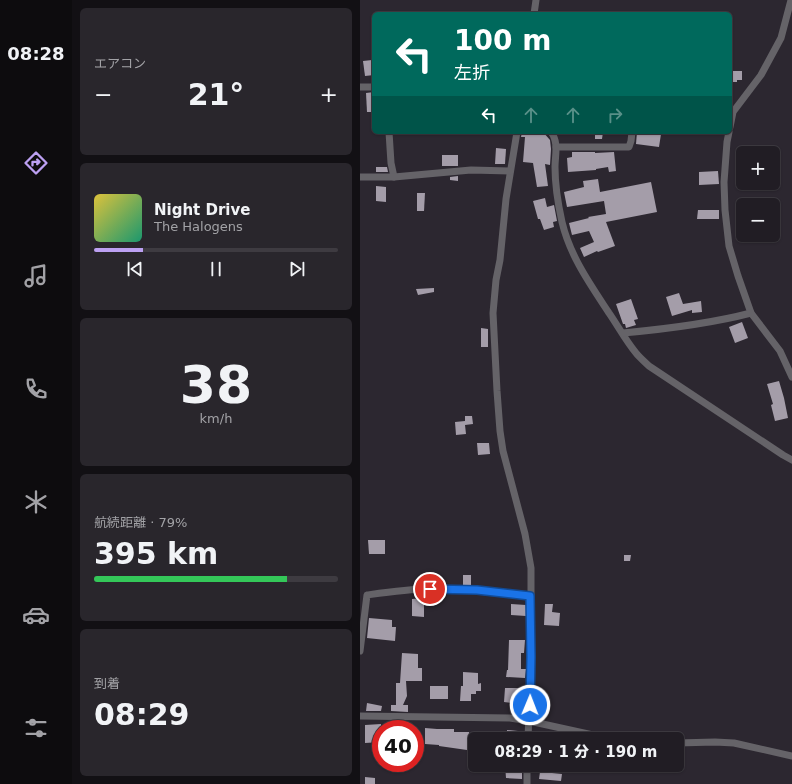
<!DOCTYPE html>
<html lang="ja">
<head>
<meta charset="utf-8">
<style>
  :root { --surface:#211d24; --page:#29262c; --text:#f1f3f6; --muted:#a2a2a6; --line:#3e3b41; --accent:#bca0f2 }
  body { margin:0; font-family:"DejaVu Sans","Noto Sans JP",sans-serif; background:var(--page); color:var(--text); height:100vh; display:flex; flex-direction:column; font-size:15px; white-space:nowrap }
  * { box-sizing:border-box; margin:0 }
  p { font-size:13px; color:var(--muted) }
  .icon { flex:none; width:22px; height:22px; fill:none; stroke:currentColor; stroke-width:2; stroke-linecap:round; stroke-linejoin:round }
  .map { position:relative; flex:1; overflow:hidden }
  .drawer { display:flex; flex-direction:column; gap:8px; padding:8px; background:#121014; width:288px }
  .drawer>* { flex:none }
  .banner { position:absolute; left:12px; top:12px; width:360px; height:122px; border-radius:6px; box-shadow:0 1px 3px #0004,0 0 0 1px var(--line); background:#00695c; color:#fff; overflow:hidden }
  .controls { position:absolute; left:376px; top:146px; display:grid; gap:8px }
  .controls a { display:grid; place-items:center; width:44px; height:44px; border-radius:6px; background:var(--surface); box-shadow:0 1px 3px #0004,0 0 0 1px var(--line); font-size:20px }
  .speed { position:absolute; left:12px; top:720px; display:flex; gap:8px; font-size:20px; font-weight:700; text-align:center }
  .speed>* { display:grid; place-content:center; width:52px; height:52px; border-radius:50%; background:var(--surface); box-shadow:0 1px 3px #0004,0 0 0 1px var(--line); line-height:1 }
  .speed .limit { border:6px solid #d22; background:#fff; color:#111 }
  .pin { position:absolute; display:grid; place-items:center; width:34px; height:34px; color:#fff; margin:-17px; border:2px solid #fff; border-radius:50%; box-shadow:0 1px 4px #0007 }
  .me { position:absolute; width:44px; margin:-22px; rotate:1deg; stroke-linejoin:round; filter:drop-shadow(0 0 3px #0008) }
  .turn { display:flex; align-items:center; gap:14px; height:84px; padding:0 16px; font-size:18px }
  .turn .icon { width:52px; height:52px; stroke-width:2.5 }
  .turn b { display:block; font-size:28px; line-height:34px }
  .lanes { display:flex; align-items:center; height:38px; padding:0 16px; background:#0003; justify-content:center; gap:20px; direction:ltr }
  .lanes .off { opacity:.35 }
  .big { font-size:30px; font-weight:800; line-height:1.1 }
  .drawer .widget { flex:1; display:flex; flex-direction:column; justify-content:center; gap:6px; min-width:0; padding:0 14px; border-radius:6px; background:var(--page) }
  .drawer .dial { align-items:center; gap:0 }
  .dial b { font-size:52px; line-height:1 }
  .song { display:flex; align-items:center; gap:12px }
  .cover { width:48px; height:48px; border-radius:6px; background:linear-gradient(135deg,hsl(50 70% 55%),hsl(160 70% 35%)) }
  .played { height:4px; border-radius:2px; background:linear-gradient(90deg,var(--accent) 20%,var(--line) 20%) }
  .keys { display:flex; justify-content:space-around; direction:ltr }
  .heat { display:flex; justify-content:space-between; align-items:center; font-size:22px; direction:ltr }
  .charge { height:6px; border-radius:3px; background:linear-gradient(90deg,#34c759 79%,var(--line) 0) }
  .trip { position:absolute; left:108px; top:732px; width:216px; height:40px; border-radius:6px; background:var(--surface); box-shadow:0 1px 3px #0004,0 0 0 1px var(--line); font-weight:800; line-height:40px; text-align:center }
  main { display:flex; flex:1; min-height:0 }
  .tabs { display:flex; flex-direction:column; width:72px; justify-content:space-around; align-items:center; background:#0d0c0e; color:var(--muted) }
  .tabs .icon { width:28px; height:28px }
  .tabs .on { color:var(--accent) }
  .tabs b { font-size:18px; color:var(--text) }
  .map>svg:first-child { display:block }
  .building { fill:#a49da9 }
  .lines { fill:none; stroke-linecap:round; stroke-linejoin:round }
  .minor { stroke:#656368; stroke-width:7 }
  .route-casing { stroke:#114b97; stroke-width:10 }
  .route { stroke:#1a73e8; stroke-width:7 }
</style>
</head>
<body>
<main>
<nav class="tabs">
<b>08:28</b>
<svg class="icon on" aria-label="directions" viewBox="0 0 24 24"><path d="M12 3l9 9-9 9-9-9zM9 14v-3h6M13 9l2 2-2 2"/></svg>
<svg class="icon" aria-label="music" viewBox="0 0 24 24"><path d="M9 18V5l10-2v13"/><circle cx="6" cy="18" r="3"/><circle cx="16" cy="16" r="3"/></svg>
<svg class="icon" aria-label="phone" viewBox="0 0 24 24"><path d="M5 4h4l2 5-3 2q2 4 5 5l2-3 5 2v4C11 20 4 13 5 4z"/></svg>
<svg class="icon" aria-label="climate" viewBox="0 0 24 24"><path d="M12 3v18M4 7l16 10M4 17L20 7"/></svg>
<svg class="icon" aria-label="car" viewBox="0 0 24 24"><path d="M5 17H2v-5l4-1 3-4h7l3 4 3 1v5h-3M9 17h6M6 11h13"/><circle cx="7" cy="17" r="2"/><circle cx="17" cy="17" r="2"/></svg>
<svg class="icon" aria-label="filters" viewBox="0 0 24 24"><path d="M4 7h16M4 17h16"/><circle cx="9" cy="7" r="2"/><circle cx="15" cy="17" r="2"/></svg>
</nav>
<section class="drawer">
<div class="widget"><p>エアコン</p>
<div class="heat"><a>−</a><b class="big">21°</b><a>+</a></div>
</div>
<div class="widget">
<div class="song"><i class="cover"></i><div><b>Night Drive</b><p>The Halogens</p></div></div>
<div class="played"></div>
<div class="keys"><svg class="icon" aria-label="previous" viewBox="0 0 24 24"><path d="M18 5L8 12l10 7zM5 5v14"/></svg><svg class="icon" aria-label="pause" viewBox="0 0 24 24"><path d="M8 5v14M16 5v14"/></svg><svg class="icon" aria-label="next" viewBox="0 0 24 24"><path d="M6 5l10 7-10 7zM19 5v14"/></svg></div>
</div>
<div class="widget dial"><b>38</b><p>km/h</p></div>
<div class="widget"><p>航続距離 · 79%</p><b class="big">395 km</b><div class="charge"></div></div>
<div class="widget"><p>到着</p><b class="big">08:29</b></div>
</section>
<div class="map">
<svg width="432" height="784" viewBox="0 0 432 784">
  <rect width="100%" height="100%" fill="#2c2730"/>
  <g class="building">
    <polygon points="12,60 14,75 5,76 3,61"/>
    <polygon points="370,71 382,71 382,80 377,80 377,82 370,82"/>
    <polygon points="14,92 14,112 7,112 6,93"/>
    <polygon points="162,132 183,132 190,140 191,149 190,165 185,164 188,186 177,187 173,163 163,162 165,137 161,137"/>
    <polygon points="235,132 243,132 242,139 235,139"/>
    <polygon points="277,132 301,134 299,147 276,144"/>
    <polygon points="136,148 146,149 145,164 135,164"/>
    <polygon points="212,152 235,152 235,153 254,152 256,171 249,172 248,167 236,169 236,170 208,172 207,158 212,157"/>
    <rect x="82" y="155" width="16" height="11"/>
    <polygon points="16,167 27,167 28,172 16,172"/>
    <polygon points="358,171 359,184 339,185 339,172"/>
    <polygon points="98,176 98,181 90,180 90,177"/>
    <polygon points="238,179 240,192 291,182 297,212 246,222 255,246 238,252 237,251 224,257 220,248 234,242 229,231 212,235 209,223 229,218 228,217 246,214 244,201 207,207 204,192 224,187 223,181"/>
    <polygon points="16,186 26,187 26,202 16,201"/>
    <polygon points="57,193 65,193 64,211 57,211"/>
    <polygon points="185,198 187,207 194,205 197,221 193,222 194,227 184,230 180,219 178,219 173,201"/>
    <polygon points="338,210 359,210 359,219 337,219"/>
    <polygon points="74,288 74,292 58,295 56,289"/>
    <polygon points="319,293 323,304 341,301 342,312 332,313 332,310 312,316 306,297"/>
    <polygon points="271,299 278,319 274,320 276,325 266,328 265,324 263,324 256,304"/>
    <polygon points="382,322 388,338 375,343 369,327"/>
    <polygon points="121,328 128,329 128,347 121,347"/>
    <polygon points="419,381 424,398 428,418 415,421 411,405 413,404 407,384"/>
    <polygon points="105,416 112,416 113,424 105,425 106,434 96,435 95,422 105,421"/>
    <polygon points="117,443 129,443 130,454 118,455"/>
    <polygon points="8,540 25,540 25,554 9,554"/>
    <polygon points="264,555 271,555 270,561 264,561"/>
    <rect x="103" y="575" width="8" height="10"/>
    <polygon points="64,598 64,617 52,616 52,599"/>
    <polygon points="151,604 166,605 166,616 151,615"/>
    <polygon points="185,604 193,604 192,612 200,613 199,626 184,625"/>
    <polygon points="9,618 32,620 32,627 36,627 35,641 7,638"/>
    <polygon points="149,640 165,640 164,653 161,653 161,669 166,669 165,678 146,677 147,670 148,670"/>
    <polygon points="42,653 58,654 58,668 62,668 62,681 46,681 47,696 43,705 48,705 48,712 31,711 31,705 36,705 36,683 40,683"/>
    <polygon points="103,672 118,673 118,684 121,683 121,691 116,691 116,694 111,694 111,701 100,701 101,686 103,686"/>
    <rect x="70" y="686" width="18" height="13"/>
    <polygon points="145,688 160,688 158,701 152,701 152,703 144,702"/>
    <polygon points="7,703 22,706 21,711 6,711"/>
    <polygon points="21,724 21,742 5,743 5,725"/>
    <polygon points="65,728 77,729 94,729 94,732 109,732 111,744 115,744 114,751 79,746 79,745 65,744"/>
    <polygon points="147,730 158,731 158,739 147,739"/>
    <polygon points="145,765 155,765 156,772 162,772 162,779 146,778"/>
    <polygon points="185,768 192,769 192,773 202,774 201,781 179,779 180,772 184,773"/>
    <polygon points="5,777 15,778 15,784 5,784"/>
  </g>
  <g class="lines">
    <g class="minor">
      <polyline points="174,14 176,0"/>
      <polyline points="0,87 14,87"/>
      <polyline points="370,127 373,112 401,75 421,38 431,0"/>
      <polyline points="29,132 31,163 34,177"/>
      <polyline points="157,132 146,199 140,260 136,280 133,313 137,391 140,431 143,451 165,534 171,568 171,657 168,739"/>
      <path d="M191,132C199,142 195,156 195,167C195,185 198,204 202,222C210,256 230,284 249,313C258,326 266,341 276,353C280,358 285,362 289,366L423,455L432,460"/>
      <polyline points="369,132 367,142 364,182 365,210 369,246 378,276 391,313 420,351 432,377"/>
      <polyline points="196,147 269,147 271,141 272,132"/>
      <polyline points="0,177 34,177 111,170 150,171"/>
      <path d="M263,333C306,329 349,324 391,313"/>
      <path d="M0,651L7,595C28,592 48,589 69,589C103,588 137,593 170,596"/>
      <polyline points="0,716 150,718 169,721 251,739"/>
      <polyline points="317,743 355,742 374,743 432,756"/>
      <polyline points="167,784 167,765"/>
    </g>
  </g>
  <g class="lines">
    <defs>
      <polyline id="route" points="70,589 117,590 170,596 171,657 170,705"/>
    </defs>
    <use href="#route" class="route-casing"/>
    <use href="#route" class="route"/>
  </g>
</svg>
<div class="controls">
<a>+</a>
<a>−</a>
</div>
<div class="speed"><div class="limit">40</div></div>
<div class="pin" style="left:70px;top:589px;background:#d93025"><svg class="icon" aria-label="arrive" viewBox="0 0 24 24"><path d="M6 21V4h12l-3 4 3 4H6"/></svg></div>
<svg class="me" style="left:170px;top:705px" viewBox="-20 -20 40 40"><circle r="17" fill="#1a73e8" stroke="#fff" stroke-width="3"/><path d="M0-11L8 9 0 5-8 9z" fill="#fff"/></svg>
<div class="trip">08:29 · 1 分 · 190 m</div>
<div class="banner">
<div class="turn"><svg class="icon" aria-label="left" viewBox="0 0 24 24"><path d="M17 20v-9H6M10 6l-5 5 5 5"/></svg><div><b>100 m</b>左折</div></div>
<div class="lanes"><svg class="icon" aria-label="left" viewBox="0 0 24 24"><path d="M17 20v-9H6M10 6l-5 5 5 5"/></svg><svg class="icon off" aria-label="ahead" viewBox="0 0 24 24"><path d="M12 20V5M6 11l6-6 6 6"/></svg><svg class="icon off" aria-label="ahead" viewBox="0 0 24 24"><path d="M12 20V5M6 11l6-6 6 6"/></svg><svg class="icon off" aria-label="right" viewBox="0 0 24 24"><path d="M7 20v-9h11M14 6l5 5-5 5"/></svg></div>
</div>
</div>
</main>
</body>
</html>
